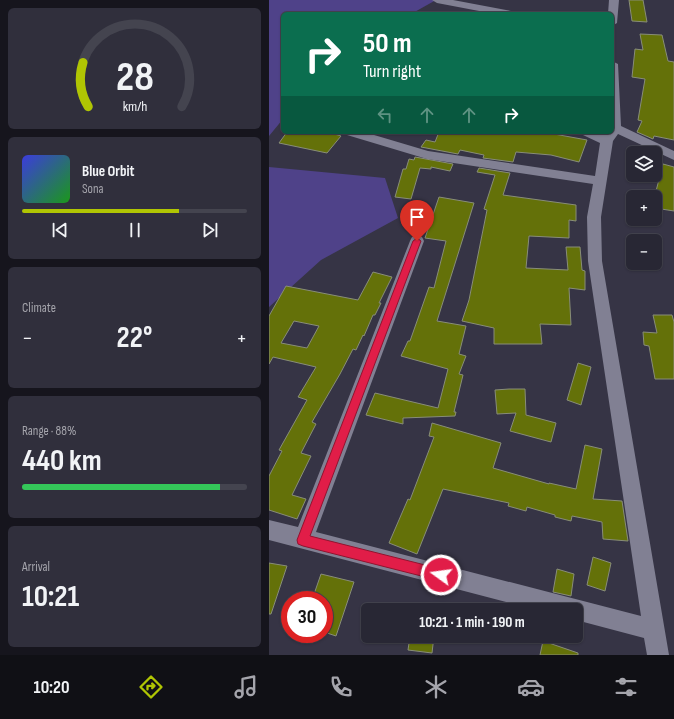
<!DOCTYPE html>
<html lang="en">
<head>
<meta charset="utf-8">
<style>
  :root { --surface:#282734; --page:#302f3c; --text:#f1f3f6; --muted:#a5a5ac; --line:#44444f; --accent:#b0c503 }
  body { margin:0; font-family:"Sofia Sans Condensed",sans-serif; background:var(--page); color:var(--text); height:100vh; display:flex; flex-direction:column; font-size:15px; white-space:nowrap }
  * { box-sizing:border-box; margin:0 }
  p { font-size:13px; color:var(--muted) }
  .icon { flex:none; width:22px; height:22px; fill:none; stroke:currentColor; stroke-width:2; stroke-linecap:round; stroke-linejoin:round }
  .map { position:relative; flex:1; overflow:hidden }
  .drawer { display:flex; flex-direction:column; gap:8px; padding:8px; background:#16151d; width:269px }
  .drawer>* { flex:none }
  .top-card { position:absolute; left:12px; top:12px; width:333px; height:122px; border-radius:6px; box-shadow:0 1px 3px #0004,0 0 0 1px var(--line); background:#0b6e4f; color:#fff; overflow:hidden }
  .tools { position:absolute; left:357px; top:146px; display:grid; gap:8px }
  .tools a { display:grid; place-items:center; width:36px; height:36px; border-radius:6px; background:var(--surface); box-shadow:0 1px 3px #0004,0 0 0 1px var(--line); font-size:20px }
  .speed { position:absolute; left:12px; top:591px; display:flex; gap:8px; font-size:20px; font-weight:700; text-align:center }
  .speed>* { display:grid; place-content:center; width:52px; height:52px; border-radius:50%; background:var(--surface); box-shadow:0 1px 3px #0004,0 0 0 1px var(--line); line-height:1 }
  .speed .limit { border:6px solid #d22; background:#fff; color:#111 }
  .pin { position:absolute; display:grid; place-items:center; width:34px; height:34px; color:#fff; margin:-41px -17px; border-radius:50% 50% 50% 0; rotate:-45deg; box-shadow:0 0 4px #0007 }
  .pin .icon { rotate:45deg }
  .me { position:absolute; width:44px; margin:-22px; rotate:284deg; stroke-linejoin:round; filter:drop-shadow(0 0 3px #0008) }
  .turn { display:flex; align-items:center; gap:14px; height:84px; padding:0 16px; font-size:18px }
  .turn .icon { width:52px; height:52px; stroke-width:2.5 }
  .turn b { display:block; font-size:28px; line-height:34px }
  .lanes { display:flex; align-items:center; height:38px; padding:0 16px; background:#0003; justify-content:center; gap:20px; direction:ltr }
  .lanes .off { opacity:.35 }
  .big { font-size:30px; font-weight:700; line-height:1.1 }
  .drawer .widget { flex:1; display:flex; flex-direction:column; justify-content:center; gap:6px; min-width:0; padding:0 14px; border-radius:6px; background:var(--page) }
  .drawer .dial { align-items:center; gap:0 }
  .dial svg { height:104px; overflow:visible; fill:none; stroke:var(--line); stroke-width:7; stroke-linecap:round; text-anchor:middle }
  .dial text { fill:var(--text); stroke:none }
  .song { display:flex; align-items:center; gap:12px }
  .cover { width:48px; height:48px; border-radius:6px; background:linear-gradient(135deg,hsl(240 70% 55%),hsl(120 70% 35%)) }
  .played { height:4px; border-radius:2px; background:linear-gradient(90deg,var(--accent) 70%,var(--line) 70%) }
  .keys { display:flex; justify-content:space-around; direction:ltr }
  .heat { display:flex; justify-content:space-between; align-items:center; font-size:22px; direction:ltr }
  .charge { height:6px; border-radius:3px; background:linear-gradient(90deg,#34c759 88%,var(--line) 0) }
  .trip { position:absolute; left:92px; top:603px; width:222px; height:40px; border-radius:6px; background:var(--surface); box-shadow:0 1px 3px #0004,0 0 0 1px var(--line); font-weight:700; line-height:40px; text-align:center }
  .dock { display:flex; height:64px; justify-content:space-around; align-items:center; background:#101015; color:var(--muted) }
  .dock .icon { width:28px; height:28px }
  .dock .on { color:var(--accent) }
  .dock b { font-size:18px; color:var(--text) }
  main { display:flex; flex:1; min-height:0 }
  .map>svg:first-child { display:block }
  .green { fill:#4f4289 }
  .building { fill:#647109; stroke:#888d79; fill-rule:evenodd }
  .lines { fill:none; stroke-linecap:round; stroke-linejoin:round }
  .minor { fill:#818093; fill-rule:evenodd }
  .route { fill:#e11d48; stroke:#92132f }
</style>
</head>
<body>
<main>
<section class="drawer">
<div class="widget dial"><svg viewBox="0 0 100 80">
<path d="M14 69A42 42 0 1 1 86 69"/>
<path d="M14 69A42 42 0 0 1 10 35" stroke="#b0c503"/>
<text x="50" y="56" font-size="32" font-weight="700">28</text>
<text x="50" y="72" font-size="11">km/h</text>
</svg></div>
<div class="widget">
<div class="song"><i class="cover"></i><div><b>Blue Orbit</b><p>Sona</p></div></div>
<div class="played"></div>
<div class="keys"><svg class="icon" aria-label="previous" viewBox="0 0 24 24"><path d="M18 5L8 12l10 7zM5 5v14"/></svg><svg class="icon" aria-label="pause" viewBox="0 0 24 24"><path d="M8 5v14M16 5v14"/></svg><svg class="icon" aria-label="next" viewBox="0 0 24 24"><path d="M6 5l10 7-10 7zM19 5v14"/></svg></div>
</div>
<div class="widget"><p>Climate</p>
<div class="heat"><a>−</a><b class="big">22°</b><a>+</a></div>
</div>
<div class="widget"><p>Range · 88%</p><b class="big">440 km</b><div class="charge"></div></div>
<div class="widget"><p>Arrival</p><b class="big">10:21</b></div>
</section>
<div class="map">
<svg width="405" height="655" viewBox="0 0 405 655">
  <rect width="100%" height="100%" fill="#363445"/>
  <g class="green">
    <polygon points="0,0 167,0 142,14 14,14 14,119 0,136"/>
    <polygon points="0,167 116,178 129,218 52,260 0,307"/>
  </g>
  <g class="building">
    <polygon points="360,0 374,0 378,22 363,21"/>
    <polygon points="371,34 393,35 399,61 405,62 405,140 385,136 384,139 368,132 373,121 369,120 376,79 363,77 366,49 374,50"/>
    <polygon points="18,132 59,132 72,136 58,153 10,143"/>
    <polygon points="170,132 274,132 318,140 310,162 282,155 247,152 244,162 214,158 215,155 191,150 189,154 152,147 157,140 166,142"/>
    <polygon points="146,157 184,164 181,171 162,167 162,169 151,168 142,199 126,197 134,169 137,169 140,159 145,160"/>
    <polygon points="394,164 405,167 405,211 386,208 386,195"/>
    <polygon points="210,168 241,173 234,195 307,205 307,221 300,220 300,238 260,236 257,268 299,270 297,247 311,247 313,270 316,271 316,290 300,288 302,325 271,324 273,344 225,344 225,328 193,321 200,300 218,210 215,209 226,175 208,172"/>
    <polygon points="170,197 205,203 168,321 197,326 190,354 197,356 190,374 194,375 185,412 187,412 186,416 134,418 134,424 97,415 106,393 169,408 179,369 132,356 139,341 141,341 160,287 165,288 177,241 156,238"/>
    <path d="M104,272L123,277L110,303H112L106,315H104L95,336L94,335L87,350L84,349L71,374L43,422L47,424L32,453L42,456L23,495L37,499L28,519L0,510V476L13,451L10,450L38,400L29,397L47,367L4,357L0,364V316L17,286L89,300ZM25,321L50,326L38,348L12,343Z"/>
    <polygon points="384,315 403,315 405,322 405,379 386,379 380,346 375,345 374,332 388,333"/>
    <polygon points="309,363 322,367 312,405 298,400"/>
    <polygon points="240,389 256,389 257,415 287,423 282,442 241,431 247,413 228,414 226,390"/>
    <polygon points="163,423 232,443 224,468 280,484 280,483 307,489 316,445 333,449 324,499 353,501 359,541 334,539 333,522 303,516 302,521 286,517 286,515 258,507 257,511 239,506 240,503 174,489 148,554 120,543 139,499 141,500 165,437 160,436"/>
    <polygon points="324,557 342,563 336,591 318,585"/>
    <polygon points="0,563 18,566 2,614 0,614"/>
    <polygon points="288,569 305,574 302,596 284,592"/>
    <polygon points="52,574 85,582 67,636 55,632 55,600 43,600"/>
    <polygon points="141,636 165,636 163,653 139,650"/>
    <polygon points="274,641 309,653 309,655 271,655"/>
  </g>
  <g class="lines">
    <g class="minor">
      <polygon points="163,0 184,0 242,11 247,14 226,14 168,3"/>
      <polygon points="340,0 350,0 348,23 343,26 343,14 339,14"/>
      <polygon points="343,61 349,64 352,126 405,151 405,160 349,134 344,141 332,217 333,261 400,655 378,655 375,638 307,620 307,610 268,610 0,540 0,520 29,527 141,241 143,237 148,236 153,237 155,241 47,532 372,616 319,261 318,217 324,184 158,159 78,135 76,132 95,132 159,151 326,176 331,143 314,135 312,132 328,132 335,135 337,132 343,132"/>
    </g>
  </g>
  <polygon class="route" points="148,238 152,241 41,536 172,569 176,571 177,575 176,579 172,581 34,546 29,544 28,540 144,241"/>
</svg>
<div class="tools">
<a><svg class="icon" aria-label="layers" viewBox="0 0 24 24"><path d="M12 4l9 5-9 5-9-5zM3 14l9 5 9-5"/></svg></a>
<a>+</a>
<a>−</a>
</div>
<div class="speed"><div class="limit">30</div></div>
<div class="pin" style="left:148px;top:241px;background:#d93025"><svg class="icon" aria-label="arrive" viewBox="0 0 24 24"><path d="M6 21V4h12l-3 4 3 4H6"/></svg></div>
<svg class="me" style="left:172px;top:575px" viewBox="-20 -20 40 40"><circle r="17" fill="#e11d48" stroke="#fff" stroke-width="3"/><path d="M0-11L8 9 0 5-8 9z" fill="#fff"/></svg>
<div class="trip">10:21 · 1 min · 190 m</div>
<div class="top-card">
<div class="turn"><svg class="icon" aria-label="right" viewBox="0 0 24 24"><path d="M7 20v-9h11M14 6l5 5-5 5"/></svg><div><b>50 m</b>Turn right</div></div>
<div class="lanes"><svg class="icon off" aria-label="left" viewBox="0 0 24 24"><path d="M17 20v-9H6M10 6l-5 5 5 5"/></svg><svg class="icon off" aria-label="ahead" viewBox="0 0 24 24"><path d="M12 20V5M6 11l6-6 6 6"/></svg><svg class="icon off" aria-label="ahead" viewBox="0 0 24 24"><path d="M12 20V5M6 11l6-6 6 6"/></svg><svg class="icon" aria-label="right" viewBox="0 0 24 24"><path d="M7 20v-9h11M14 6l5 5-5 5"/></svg></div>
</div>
</div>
</main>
<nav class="dock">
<b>10:20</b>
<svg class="icon on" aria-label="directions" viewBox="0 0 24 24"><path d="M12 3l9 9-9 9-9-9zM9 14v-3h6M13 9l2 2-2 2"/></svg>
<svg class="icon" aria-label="music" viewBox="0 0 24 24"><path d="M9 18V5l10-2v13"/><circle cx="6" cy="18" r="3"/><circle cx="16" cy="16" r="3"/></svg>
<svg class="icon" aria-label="phone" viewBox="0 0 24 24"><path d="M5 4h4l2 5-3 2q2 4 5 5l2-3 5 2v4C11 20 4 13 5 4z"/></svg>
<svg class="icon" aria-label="climate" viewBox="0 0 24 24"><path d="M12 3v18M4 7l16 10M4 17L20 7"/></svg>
<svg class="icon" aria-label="car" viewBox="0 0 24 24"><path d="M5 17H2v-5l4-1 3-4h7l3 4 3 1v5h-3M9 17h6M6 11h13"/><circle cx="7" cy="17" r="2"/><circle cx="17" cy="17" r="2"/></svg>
<svg class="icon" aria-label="filters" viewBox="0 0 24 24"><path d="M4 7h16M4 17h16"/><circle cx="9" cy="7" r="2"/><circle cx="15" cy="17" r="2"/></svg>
</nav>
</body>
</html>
